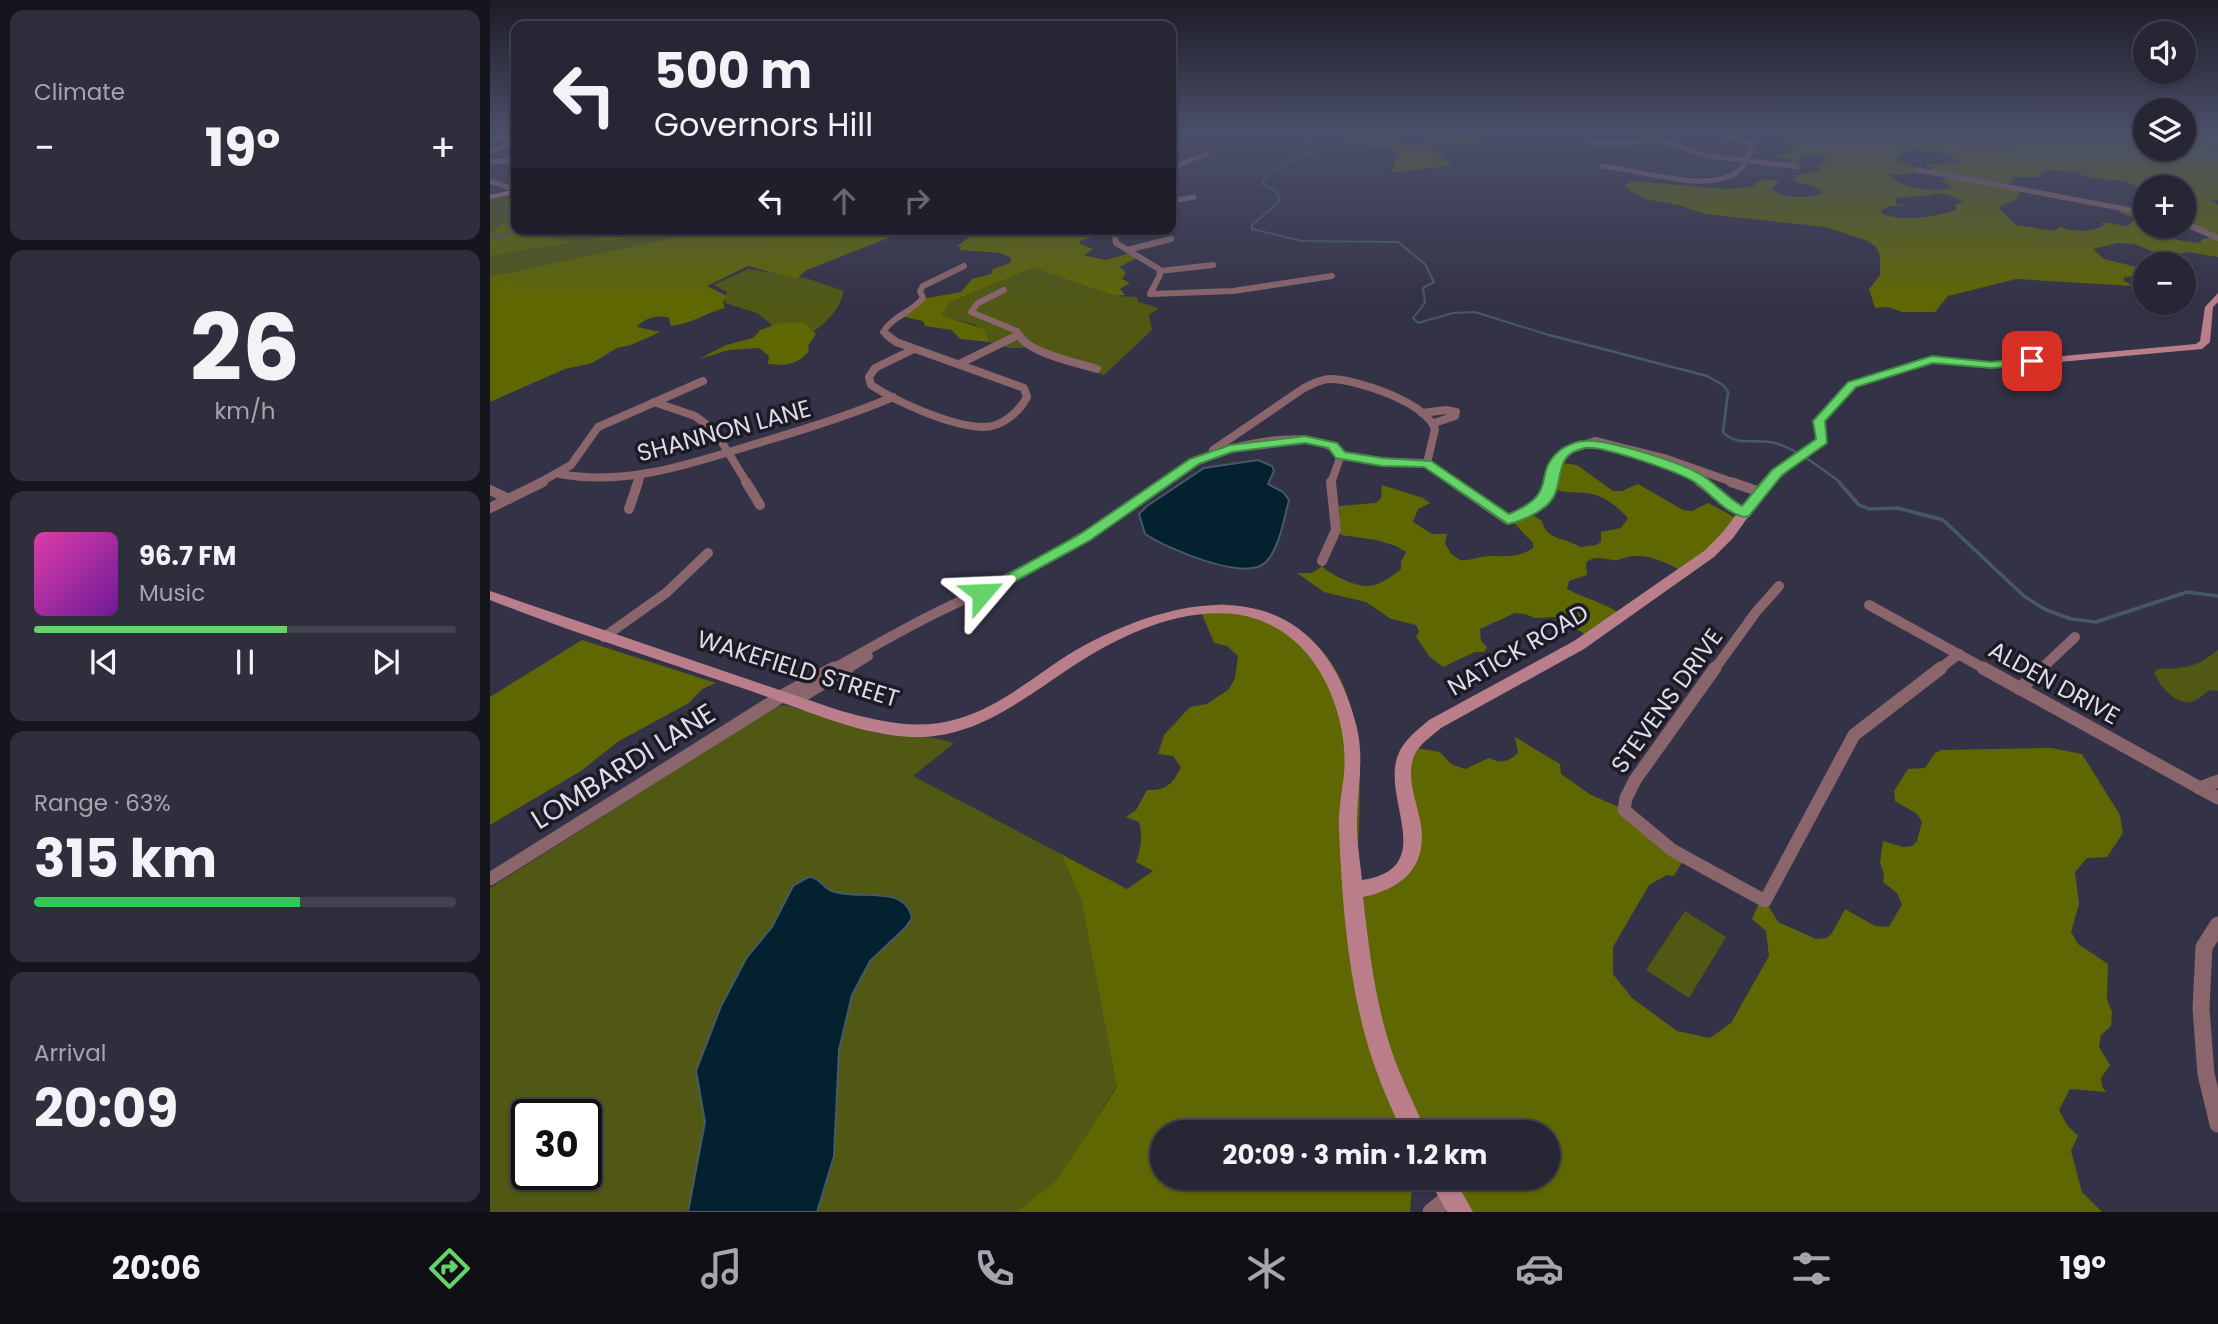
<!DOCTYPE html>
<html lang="en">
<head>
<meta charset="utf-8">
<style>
  :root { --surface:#272635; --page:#2f2e3d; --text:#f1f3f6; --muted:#a4a5ad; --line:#434350; --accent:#64d468 }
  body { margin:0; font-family:Poppins,sans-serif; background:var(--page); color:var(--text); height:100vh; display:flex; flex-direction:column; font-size:26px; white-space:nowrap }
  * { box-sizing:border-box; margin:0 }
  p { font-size:23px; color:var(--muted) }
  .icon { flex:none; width:38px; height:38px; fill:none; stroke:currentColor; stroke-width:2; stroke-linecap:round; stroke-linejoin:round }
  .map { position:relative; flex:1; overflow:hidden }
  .details { display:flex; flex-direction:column; gap:10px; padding:10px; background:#15151d; width:490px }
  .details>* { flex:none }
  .banner { position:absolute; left:21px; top:21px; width:665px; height:214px; border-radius:14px; box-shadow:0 2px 5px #0004,0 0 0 2px var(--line); background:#272635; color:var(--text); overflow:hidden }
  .controls { position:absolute; left:1643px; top:21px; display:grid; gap:14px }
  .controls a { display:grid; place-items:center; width:63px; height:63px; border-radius:50%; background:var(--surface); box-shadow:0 2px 5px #0004,0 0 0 2px var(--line); font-size:35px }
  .speed { position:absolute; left:21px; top:1099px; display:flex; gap:14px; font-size:35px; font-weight:700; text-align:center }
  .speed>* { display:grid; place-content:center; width:91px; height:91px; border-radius:50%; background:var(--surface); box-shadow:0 2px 5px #0004,0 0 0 2px var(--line); line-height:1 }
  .speed .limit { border:4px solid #111; border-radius:10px; background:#fff; color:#111 }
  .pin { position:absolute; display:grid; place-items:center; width:60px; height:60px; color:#fff; margin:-30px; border-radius:14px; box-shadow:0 4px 10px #0006 }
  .me { position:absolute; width:77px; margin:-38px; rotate:64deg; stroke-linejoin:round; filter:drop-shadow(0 0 5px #0008) }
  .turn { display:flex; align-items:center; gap:24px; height:147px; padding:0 28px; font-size:32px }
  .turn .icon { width:91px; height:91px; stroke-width:2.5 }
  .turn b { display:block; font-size:49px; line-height:60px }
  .lanes { display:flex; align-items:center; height:66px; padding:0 28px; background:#0003; justify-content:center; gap:35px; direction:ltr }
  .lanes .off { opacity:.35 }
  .big { font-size:52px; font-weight:700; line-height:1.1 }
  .details .tile { flex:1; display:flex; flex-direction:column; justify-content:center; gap:10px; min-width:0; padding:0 24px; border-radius:14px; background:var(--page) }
  .details .dial { align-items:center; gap:0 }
  .dial b { font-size:91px; line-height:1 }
  .song { display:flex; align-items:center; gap:21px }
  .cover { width:84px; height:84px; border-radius:10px; background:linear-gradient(135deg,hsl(320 70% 55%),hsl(280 70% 35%)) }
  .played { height:7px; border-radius:4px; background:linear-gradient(90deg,var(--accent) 60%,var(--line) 60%) }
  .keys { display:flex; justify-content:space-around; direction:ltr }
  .heat { display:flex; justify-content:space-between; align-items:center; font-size:38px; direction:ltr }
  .charge { height:10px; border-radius:5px; background:linear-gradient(90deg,#34c759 63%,var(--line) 0) }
  .trip { position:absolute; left:660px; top:1120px; width:410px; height:70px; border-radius:35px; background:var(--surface); box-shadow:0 2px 5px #0004,0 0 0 2px var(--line); font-weight:700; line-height:70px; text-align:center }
  .tab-bar { display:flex; height:112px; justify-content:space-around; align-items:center; background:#100f15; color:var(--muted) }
  .tab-bar .icon { width:49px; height:49px }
  .tab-bar .on { color:var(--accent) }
  .tab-bar b { font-size:32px; color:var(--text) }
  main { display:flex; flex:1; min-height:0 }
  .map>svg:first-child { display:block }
  .green { fill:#505814; fill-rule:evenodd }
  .forest { fill:#5f6702; fill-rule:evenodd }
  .water { fill:#042130; stroke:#455968; stroke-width:2 }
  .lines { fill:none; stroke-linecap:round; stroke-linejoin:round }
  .stream-far2 { stroke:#455968; stroke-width:2 }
  .stream-far1 { stroke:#455968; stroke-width:2.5 }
  .stream { stroke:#455968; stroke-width:3.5 }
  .street-far5 { stroke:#8a656c; stroke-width:5 }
  .street-far4 { stroke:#8a656c; stroke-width:6 }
  .street-far3 { stroke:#8a656c; stroke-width:8 }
  .street-far2 { stroke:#8a656c; stroke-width:10 }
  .street-far1 { stroke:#8a656c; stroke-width:13 }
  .street { stroke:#8a656c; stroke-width:17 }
  .secondary { fill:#ba7e8b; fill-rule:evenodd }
  .route { fill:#64d468; stroke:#418a44; stroke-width:2 }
  .labels { text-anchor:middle; stroke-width:7; stroke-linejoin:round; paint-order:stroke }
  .street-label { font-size:24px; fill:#dddcea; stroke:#1c1b25 }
  .near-street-label { font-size:28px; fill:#dddcea; stroke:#1c1b25 }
</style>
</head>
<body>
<main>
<section class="details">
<div class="tile"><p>Climate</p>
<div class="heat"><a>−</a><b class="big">19°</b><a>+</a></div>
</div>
<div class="tile dial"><b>26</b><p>km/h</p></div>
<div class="tile">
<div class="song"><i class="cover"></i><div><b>96.7 FM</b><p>Music</p></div></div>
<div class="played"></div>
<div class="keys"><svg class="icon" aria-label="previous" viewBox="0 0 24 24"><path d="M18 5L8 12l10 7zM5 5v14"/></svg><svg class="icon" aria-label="pause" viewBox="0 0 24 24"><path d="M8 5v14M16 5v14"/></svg><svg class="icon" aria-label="next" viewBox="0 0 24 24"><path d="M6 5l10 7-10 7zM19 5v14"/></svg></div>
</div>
<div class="tile"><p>Range · 63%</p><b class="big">315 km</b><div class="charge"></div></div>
<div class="tile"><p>Arrival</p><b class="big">20:09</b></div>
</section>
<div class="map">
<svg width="1728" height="1212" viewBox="0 0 1728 1212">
  <rect width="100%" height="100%" fill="#343247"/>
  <g class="green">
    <polygon points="26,192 26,227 13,223 0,233 0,198"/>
    <polygon points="35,229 131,229 95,241 99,242 185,229 206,234 0,284 0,256 82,242"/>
    <polygon points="543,268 626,296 647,297 648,302 669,308 659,315 662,330 614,375 542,348 518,348 499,342 486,325 450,315 460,302"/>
    <path d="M258,269L316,278L354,291C346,324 315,337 287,351L281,324L267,313L235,303L237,292L224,285Z"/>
    <path d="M1728,650V691L1720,690C1714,694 1708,700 1701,702C1686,705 1668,685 1664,672L1667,669C1696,668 1705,668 1728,650Z"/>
    <path d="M295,705L391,734L445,738L464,743L423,776L571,854L591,900L627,1086L566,1182L526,1212H0V888L285,707ZM37,1115H96V1174H37Z"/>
    <polygon points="1195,911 1236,937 1199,998 1156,970"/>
  </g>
  <g class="forest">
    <path d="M843,132H891L914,145L945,143L932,139C952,134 966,132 988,140L980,144L932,147L945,151L963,165L902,173L900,170L905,168L904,159L909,155L903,150L904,148L863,145Z"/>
    <path d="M1271,132H1655L1656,149H1694V132H1728L1707,135L1728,139V200H1722L1728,205V257L1699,252L1675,256L1644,244L1627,243L1603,249L1614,259L1655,269V276L1635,277L1633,280L1642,286L1526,279L1458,296L1445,312H1412L1398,307L1385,308L1379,289L1390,275V256L1386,247L1378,241L1336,227L1216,214L1188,205L1155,199L1134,186L1141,181L1238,189L1266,186L1263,184C1272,178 1280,178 1289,182L1281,189C1293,198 1315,199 1330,194L1331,191L1322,186L1302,181L1306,175L1326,172L1330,168L1327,165L1335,162V157L1321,154L1309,156L1311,160L1303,166L1296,164L1301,159L1284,156L1303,151L1296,140ZM1425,149C1439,150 1461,151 1471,163L1436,164L1441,169L1439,171L1404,160L1412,152ZM1556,170L1585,172L1602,178L1633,181L1655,189L1694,187V226H1656L1655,201L1649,206L1651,208L1647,211L1634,209L1629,212L1645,218L1638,226L1611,222L1614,225C1602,233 1583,232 1570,227L1564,231L1526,225L1508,207L1527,199L1530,192L1510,185L1522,183L1524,177H1551L1548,174ZM1433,173L1459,176L1451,180L1463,188C1447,193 1409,189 1399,175ZM1446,193L1459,195L1473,201L1465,205L1467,208L1463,211C1439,217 1418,222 1393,214L1391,211L1399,206H1418L1406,204L1405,199C1419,195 1432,198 1446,193ZM1679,226L1705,229L1724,236L1710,240L1712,243L1692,241L1679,237L1670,230Z"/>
    <polygon points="13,223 26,227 26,229 85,242 0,256 0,233"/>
    <polygon points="131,229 185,229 131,239 93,242"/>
    <path d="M225,229H421L317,270L306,279L258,266L217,286L237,296L233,302L235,308C217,312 199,325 181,326L179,318C169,314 154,318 147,327L170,332L141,345L127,348L102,363L75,369L0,402V277Z"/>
    <polygon points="491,229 568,229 589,237 625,231 624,237 602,237 590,241 590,244 603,249 594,255 615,260 641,253 649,257 629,267 636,272 632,279 640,283 630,289 635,295 626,296 543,268 460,302 451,315 494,329 499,342 470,339 462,330 435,326 433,321 410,316 432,299 471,292 482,279 501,274 503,269 520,263 521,258 510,253 469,250 471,247 467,246"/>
    <path d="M291,323H315L326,334L318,346L319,351C308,365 295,366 278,364L279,356L269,348L239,350L209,359L236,345L263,338L270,330Z"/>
    <path d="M1071,463L1087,465L1123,491H1132L1148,484L1193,510L1202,511L1218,503L1250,520L1192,571C1177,563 1162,555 1144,556C1137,556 1130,561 1122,560C1112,559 1104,555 1096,563L1097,575L1079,581L1077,589C1096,599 1113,602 1131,614L1098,636L1066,617L1044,618L1035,614L1025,613L990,629L991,641L997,647L994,652H985L953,667L940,657L926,637L929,632L926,625L901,619L876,602L834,592L807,573H822L832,566C837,572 843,574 850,578C878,591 887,588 911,569V562L916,552L906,546L886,540L851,535L849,506L886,503L891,498L892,485L933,498L940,503L928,509L923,522L942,534H957L955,543L961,554L970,560C980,561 988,557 998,556C1013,556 1029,558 1043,548V543L1024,523L1043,515L1052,521C1056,541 1078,538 1090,547L1106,545L1111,542V532L1131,528L1138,518C1127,506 1112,494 1095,493C1084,492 1078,493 1067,490Z"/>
    <path d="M732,604C895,624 870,772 866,894L922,861L915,787L926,748L950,752L961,764L975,769L999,758C1011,764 1018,762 1028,753L1025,737L1070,764L1071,774L1101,795L1134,809L1195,857L1184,876L1177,875L1159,885L1123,947V974L1142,998L1187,1031L1220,1038L1241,1023L1279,956L1276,931L1262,919L1271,899L1275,900L1288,922L1326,939L1337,938L1342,933L1355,909L1385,926L1399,927L1412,904L1407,893L1393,882L1394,874L1390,863L1393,841L1413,847L1422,846L1427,841L1432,822L1427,814L1405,801L1404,791L1418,769L1435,768L1445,753L1451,750L1561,748L1592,754L1630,815L1633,833L1617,857L1597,858L1585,872L1589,904L1581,932L1588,944L1618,964L1617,999L1622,1012L1621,1026L1611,1035L1609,1047L1620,1065L1611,1078L1612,1086L1616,1092L1580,1089L1569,1110L1577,1125L1588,1136L1581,1151L1592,1192L1612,1212H966L946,1178H1057V1132H672V1178H923L920,1212H526L566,1181L627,1087L591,900L571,854L637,889L663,871L646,862C651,849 653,835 649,822L636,817L646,810L657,790C676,791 683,784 691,767L683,756L668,754L674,735L700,707L717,704L739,689L745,678L748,656L737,646L724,643L709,607Z"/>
    <polygon points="92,640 226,683 212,689 199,703 129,741 91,771 0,825 0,697"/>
  </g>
  <g class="water">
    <path d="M768,460L782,466L784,471L778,484L793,492L799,500C794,518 790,546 777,561C758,584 676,548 655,534L649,514L657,506L714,468Z"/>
    <path d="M319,877C330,877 333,888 342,891C366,901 415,883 422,918L415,928L380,961L362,995L349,1050L344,1156L327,1212H198L215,1122L206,1071L231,1006L257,957L282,927L303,886Z"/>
  </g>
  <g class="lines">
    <g class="stream-far2">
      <path d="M788,132L838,149L807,156C797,169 779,166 772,184L786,191L790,201L762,225V229L812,241L908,242L935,264L944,282L933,288L935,303L923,318L928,323L963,313L985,312L1065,337"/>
      <polyline points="1336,132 1406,144 1457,142 1554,158 1626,159 1666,152 1728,157"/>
      <polyline points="1702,136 1728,152"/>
      <polyline points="0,240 30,230"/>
    </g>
    <path class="stream-far1" d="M1059,335L1217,376L1233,385L1238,392L1233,432C1245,446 1264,439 1280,442C1304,446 1332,469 1351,483"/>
    <polyline class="stream" points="1349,482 1369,505 1379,509 1408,508 1453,520 1534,596 1554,609 1581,619 1606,622 1697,592 1728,596"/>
    <g class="street-far5">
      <polyline points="1147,132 1213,155 1308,167"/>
      <polyline points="1694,134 1728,139"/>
      <polyline points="1099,143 1126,144 1161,140"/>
      <polyline points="0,152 19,143 24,137"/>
      <polyline points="0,161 26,161"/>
      <path d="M1112,166C1147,169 1217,194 1247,172C1256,166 1259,153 1263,144L1224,132"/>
      <polyline points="681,168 716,154"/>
      <polyline points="1429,170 1656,213"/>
      <polyline points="0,181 26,190"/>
      <polyline points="681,201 704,197"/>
    </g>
    <g class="street-far4">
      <polyline points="1694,223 1728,238"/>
      <polyline points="624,229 626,243 669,269 670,275 660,294 743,291 842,276"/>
      <polyline points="637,250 681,239"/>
      <polyline points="670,271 723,265"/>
      <polyline points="514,290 488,303 481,312 527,331 530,337"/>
      <path d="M400,337L393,332C403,316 422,312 433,298L430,291L433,286L474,266"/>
      <polyline points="525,337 529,335"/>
    </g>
    <g class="street-far3">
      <path d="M397,335L406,342L534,388L537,397C529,412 512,427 494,427C462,427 407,402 381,385L379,377L385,368L424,349"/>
      <path d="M529,335C538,353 588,363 607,369"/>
      <polyline points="469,364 528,335"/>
      <polyline points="164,402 205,416 225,431 257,483"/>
      <polyline points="932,413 956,410 966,412 965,416 944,423"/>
      <path d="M723,450L814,388C823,384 830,379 840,379C867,379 935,402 945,429L937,463"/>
      <polyline points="1187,468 1213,483"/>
      <path d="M70,474C141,487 208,461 275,441C319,428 361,415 403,397"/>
      <polyline points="49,483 81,465 108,427 213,381"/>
      <polyline points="148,483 151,474"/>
      <path d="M672,483C682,476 693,468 704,462C737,446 825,424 851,455L898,462L937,463L966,483"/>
      <polyline points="841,483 851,455"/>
      <polyline points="1062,483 1064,465 1075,452 1105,441 1177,459 1245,483"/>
    </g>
    <g class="street-far2">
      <polyline points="256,482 270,505"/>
      <path d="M963,482L1018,520C1039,511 1055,504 1062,482"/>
      <polyline points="1210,482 1254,513"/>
      <polyline points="1241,482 1270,492"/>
      <polyline points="0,490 19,499"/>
      <polyline points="0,508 53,482"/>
      <polyline points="139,509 148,482"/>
      <polyline points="832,561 846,530 841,482"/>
      <polyline points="1379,605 1497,670"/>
      <polyline points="114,637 176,593 218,553"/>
      <path d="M341,670C379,649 418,626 458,607C538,570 603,536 674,482"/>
      <polyline points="355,670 378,656"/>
      <polyline points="1224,670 1266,612 1289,586"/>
      <polyline points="1448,670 1469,654"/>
      <polyline points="1550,670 1585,637"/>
    </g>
    <g class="street-far1">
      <polyline points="1225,668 1145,780 1136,798 1134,810 1182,850 1275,901 1364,735 1451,668"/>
      <polyline points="1493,668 1728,798"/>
      <polyline points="1530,689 1552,668"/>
      <polyline points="305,700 358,668"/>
      <polyline points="1709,788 1728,781"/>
      <polyline points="0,879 292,696 344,668"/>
    </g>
    <g class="street">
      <polyline points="1728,925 1714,947 1711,1009 1716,1074 1728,1124"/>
      <polyline points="941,1212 961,1196"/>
    </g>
    <g class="secondary">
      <polygon points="26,135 26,139 0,141 0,137"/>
      <polygon points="26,189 26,193 0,199 0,195"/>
      <path d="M1728,293V302L1723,307L1720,342L1712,349L1505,368L1442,363L1366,386L1335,419L1336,442L1281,485L1243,538L1224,557L1094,649L951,728C942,736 929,744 924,756C916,777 926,799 930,820C939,864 915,888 873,897C879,949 885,1002 902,1052C911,1079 925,1105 936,1132H912C898,1101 884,1069 875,1035C857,969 852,898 849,830C848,811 852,793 854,774C857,743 849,708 835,681C816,644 785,619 744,614C687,608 629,636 583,666C533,699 484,740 421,737C364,734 309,707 255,689C170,660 84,633 0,600V591L348,710C387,721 427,731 467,719C515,706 552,668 595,645C709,585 830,578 867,728C874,759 868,786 867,817C866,838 870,860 872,880C946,869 896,805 906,762C910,743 925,732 939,720L1084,641L1214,551L1233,532L1273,479L1326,439L1323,423L1325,418L1358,382L1442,357L1505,362L1706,344L1710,341L1715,307Z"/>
      <polygon points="938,1178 964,1178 983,1212 957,1212"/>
    </g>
  </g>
  <linearGradient id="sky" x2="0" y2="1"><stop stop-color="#1d1c27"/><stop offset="0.44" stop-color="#4a4f69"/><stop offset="1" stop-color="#4a4f69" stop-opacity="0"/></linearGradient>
  <rect width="1728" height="302" fill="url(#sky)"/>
  <path class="route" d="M1442,356L1501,362L1542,358L1547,361L1542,365L1501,368L1443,363L1366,387L1335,421L1337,443L1292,475L1259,516L1254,517C1234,512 1222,495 1206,483C1192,473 1112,445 1095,448C1061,454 1076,484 1060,502C1050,513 1032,521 1018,524L934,467L892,466L851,459L846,458L838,448L815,443L742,452L709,464L599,541L498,596H487L484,593L589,535L700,459L740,445L815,436L847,443L855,452L892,458L941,461L1019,514C1071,492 1041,476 1069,451C1075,446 1087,441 1094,441C1118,439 1193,463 1213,476C1227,485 1238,498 1252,506L1282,470L1326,439L1323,421L1358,382Z"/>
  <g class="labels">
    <g class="street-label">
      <text transform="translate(234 431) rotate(-15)" y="8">SHANNON LANE</text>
      <text transform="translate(1028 650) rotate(-30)" y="8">NATICK ROAD</text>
      <text transform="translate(308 669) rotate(17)" y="8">WAKEFIELD STREET</text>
      <text transform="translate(1564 683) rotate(29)" y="8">ALDEN DRIVE</text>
      <text transform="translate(1177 701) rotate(-54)" y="8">STEVENS DRIVE</text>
    </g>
    <g class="near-street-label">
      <text transform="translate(133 766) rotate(-32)" y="10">LOMBARDI LANE</text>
    </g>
  </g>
</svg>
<div class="controls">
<a><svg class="icon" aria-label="sound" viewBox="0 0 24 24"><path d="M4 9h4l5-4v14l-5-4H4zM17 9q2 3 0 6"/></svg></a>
<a><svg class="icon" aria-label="layers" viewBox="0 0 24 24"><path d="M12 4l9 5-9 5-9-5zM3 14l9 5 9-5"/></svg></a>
<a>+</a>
<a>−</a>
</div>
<div class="speed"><div class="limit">30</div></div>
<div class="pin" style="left:1542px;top:361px;background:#d93025"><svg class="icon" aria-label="arrive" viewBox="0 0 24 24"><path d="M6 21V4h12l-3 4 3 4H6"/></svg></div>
<svg class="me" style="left:492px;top:593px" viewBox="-20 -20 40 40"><path d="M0-17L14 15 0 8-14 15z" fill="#64d468" stroke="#fff" stroke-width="4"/></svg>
<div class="trip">20:09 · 3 min · 1.2 km</div>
<div class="banner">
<div class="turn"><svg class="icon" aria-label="left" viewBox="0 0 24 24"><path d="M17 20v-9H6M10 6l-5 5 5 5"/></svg><div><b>500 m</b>Governors Hill</div></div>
<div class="lanes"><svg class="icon" aria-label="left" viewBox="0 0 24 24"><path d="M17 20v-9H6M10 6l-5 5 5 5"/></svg><svg class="icon off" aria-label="ahead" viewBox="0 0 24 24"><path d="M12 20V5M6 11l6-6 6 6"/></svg><svg class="icon off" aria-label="right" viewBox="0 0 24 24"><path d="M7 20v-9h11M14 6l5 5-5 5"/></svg></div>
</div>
</div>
</main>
<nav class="tab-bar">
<b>20:06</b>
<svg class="icon on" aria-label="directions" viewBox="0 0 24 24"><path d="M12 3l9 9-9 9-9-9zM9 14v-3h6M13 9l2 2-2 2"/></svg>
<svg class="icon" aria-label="music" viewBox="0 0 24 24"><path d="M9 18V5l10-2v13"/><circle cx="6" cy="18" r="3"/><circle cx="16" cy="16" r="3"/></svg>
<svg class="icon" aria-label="phone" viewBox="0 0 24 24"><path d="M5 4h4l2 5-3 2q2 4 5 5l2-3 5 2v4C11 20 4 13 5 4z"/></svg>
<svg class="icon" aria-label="climate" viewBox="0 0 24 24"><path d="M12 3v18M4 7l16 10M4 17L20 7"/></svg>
<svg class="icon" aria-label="car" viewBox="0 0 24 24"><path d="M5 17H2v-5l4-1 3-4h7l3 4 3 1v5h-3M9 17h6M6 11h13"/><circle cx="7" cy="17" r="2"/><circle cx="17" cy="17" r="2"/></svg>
<svg class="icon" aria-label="filters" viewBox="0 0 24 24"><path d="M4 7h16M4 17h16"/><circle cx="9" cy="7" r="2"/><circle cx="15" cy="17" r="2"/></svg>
<b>19°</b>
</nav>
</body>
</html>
